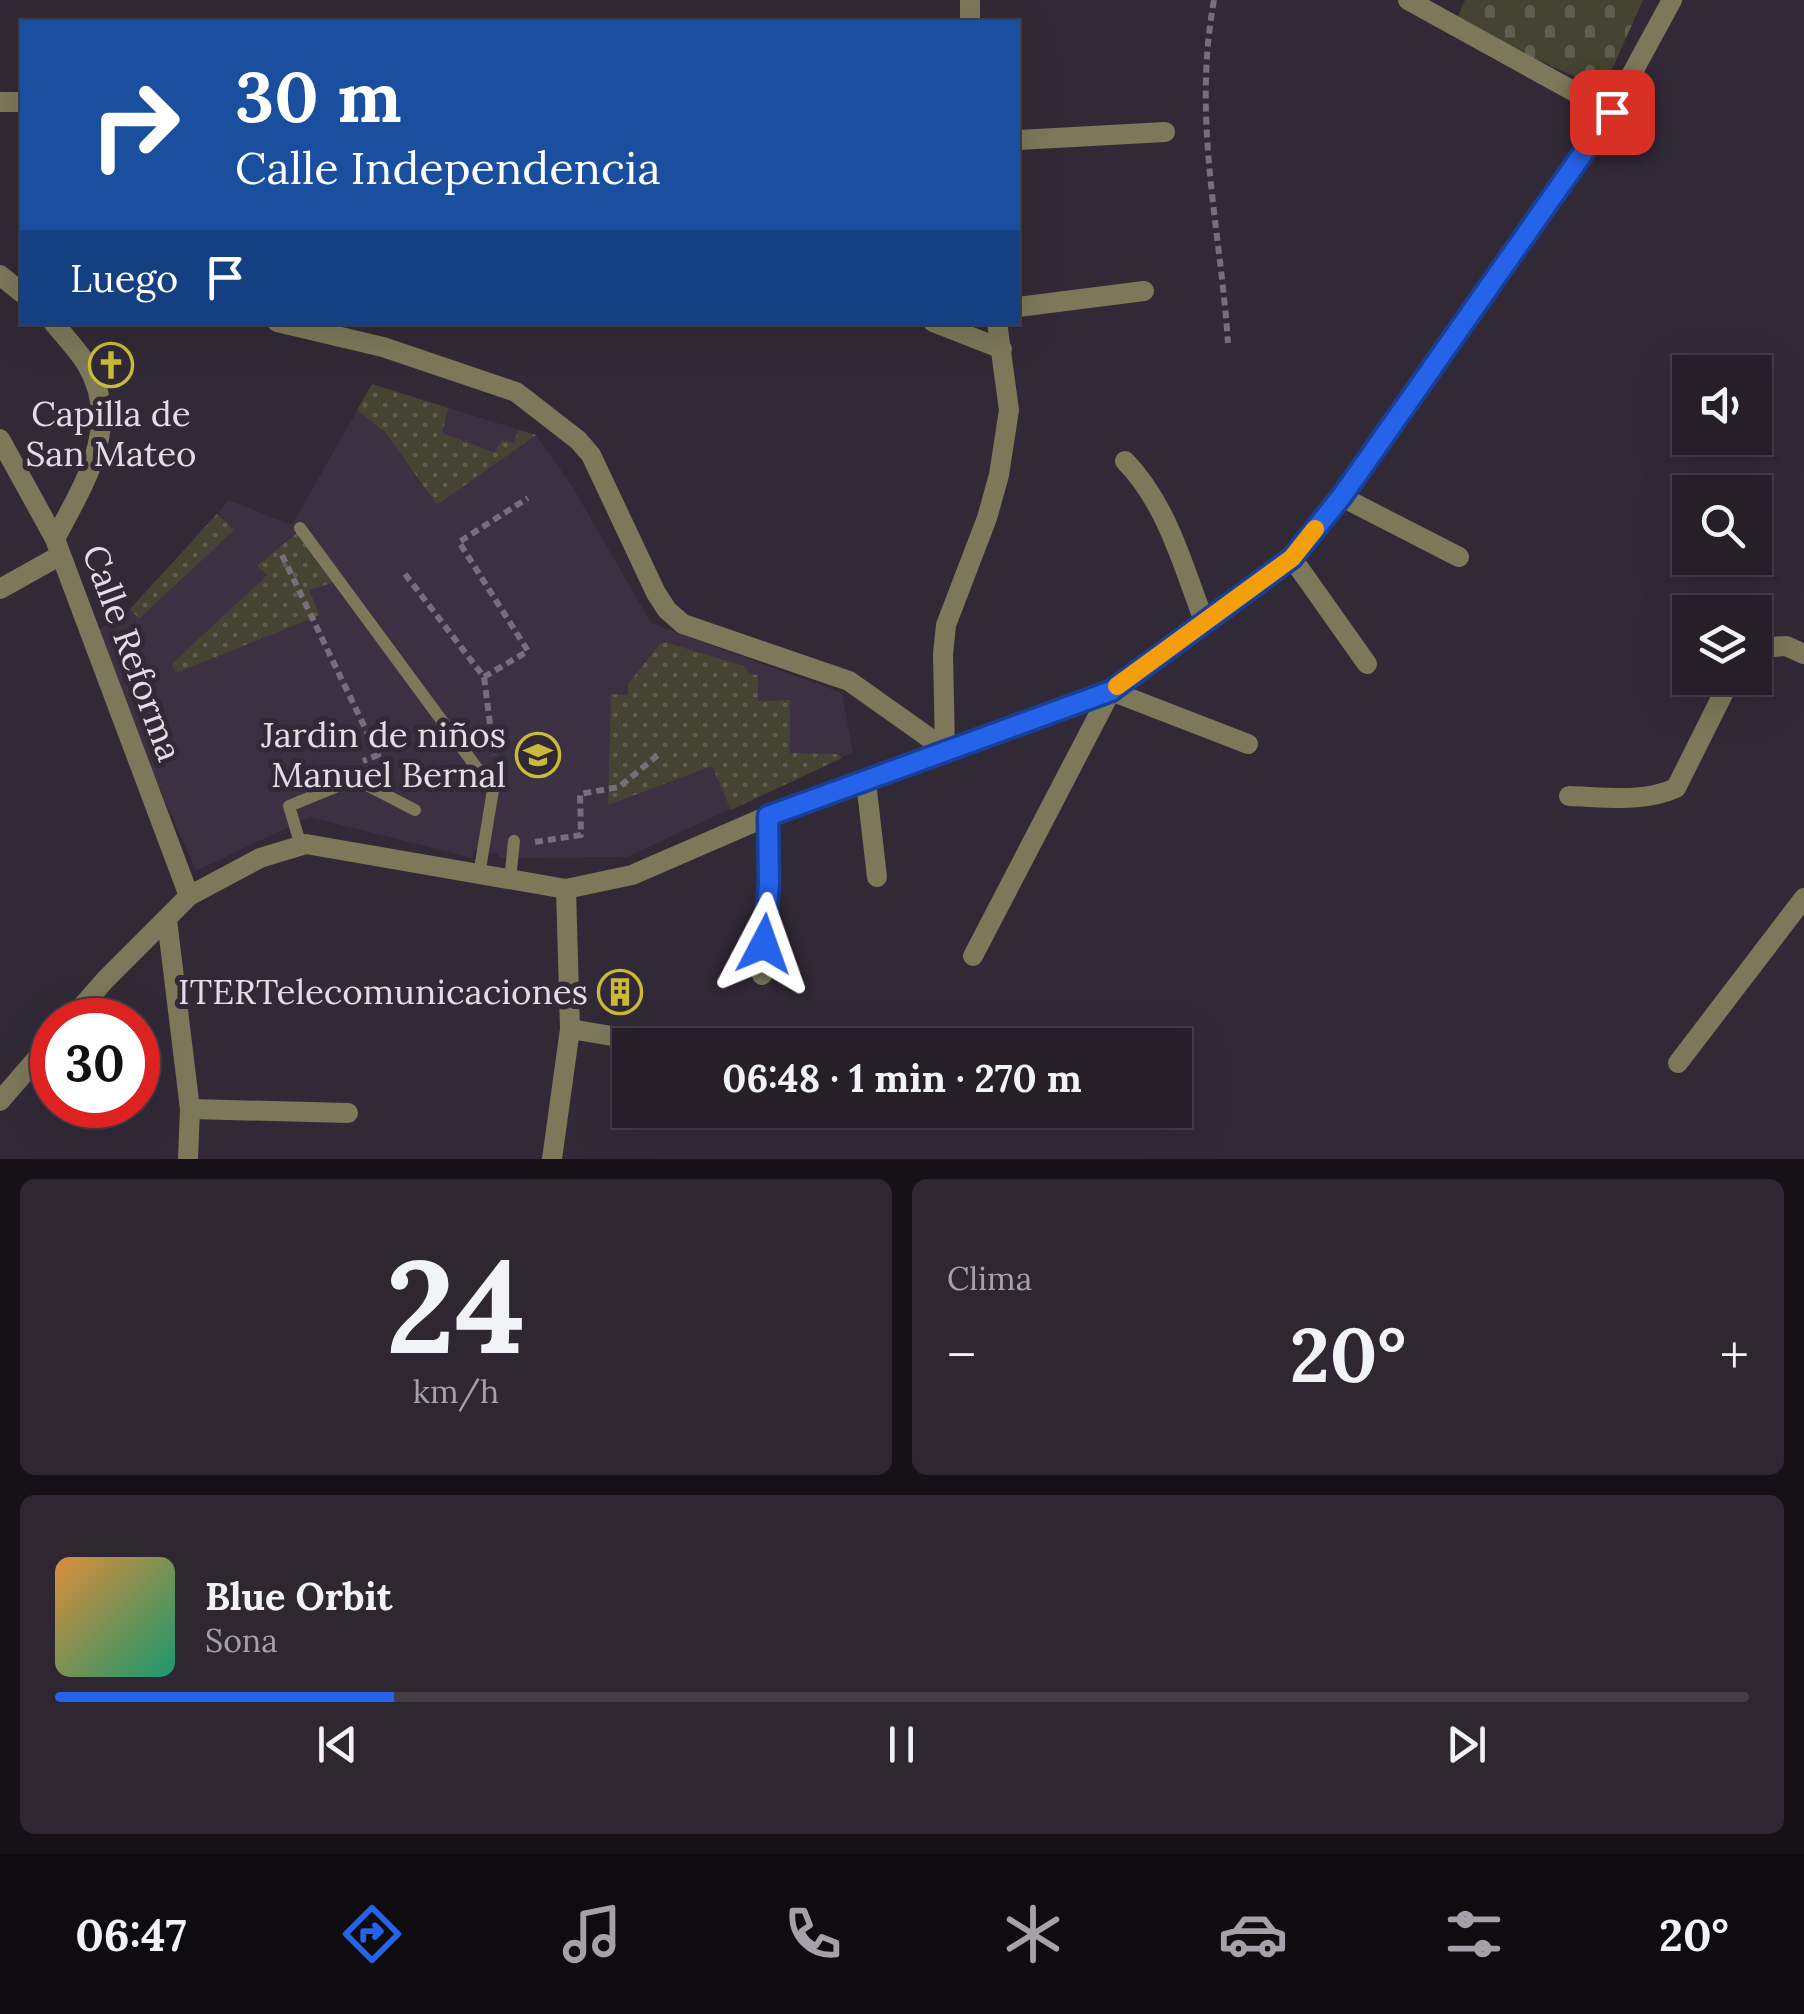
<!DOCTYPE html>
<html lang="es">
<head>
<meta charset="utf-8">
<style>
  :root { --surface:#261f29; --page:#2e2731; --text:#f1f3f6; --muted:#a4a2a8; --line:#423d46; --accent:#2563eb }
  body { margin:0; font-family:Lora,serif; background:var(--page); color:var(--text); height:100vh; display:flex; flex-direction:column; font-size:38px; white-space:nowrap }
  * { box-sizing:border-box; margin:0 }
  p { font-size:32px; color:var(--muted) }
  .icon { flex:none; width:55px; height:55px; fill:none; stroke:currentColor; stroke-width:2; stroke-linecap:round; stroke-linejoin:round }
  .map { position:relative; height:1159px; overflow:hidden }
  .sheet { display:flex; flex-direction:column; gap:20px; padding:20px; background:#151117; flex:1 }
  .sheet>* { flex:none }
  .banner { position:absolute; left:20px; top:20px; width:1000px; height:305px; border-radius:0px; box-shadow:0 10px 40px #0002,0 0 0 2px var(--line); background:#1a4fa0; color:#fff; overflow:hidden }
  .tools { position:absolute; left:1672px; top:355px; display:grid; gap:20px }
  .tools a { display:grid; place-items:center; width:100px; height:100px; border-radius:0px; background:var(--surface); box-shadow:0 10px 40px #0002,0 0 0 2px var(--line); font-size:50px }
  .speed { position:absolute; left:30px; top:998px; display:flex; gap:20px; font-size:50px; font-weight:700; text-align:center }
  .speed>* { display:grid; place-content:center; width:130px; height:130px; border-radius:50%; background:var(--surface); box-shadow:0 10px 40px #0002,0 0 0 2px var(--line); line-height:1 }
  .speed .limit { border:15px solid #d22; background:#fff; color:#111 }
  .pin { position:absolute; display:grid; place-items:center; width:85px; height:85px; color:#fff; margin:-42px; border-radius:20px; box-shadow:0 5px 15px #0006 }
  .me { position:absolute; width:110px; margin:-55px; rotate:4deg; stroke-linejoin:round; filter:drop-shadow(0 0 8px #0008) }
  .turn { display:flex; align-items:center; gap:35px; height:210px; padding:0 50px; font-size:45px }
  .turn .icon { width:130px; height:130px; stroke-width:2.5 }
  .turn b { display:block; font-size:70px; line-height:85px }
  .then { display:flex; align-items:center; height:95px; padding:0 50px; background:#0003; gap:20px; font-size:38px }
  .big { font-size:75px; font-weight:800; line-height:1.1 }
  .sheet .card { flex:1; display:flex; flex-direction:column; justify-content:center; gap:15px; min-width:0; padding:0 35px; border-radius:15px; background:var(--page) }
  .sheet .dial { align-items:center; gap:0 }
  .dial b { font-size:130px; line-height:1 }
  .song { display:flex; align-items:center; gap:30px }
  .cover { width:120px; height:120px; border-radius:15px; background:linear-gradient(135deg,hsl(30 70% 55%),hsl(160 70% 35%)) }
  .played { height:10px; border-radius:5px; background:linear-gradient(90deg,var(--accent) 20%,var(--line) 20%) }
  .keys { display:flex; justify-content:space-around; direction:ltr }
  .heat { display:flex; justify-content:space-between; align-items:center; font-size:55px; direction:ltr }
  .sheet .tiles { flex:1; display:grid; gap:20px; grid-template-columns:1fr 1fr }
  .card:last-child { grid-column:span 2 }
  .trip { position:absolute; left:612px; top:1028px; width:580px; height:100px; border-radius:0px; background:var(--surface); box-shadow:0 10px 40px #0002,0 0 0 2px var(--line); font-weight:800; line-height:100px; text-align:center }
  .tab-bar { display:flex; height:160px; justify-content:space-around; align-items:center; background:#0f0c10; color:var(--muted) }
  .tab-bar .icon { width:70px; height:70px }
  .tab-bar .current { color:var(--accent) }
  .tab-bar b { font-size:45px; color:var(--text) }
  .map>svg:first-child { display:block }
  .built { fill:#3c3043 }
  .cemetery { fill:url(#cemetery-stones) }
  .park { fill:url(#park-dots) }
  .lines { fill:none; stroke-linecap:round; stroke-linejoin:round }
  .path { stroke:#766e7a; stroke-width:6; stroke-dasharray:8 5; stroke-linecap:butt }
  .service { stroke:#7c7859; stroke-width:12 }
  .minor { stroke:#7c7859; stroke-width:20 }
  .tertiary { stroke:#7c7859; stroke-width:20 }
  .route-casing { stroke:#184099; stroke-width:25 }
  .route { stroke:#2563eb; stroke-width:18 }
  .slow { stroke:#f59e0b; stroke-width:18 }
  .labels { text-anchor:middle; stroke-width:10; stroke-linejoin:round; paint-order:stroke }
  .poi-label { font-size:35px; fill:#e2dde6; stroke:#322937; text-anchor:end }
  .street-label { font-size:35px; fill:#e2dde6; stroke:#322937 }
</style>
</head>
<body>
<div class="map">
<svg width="1804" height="1159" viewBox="0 0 1804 1159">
  <defs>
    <pattern id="cemetery-stones" width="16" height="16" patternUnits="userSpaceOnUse" patternTransform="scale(2.5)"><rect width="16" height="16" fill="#454332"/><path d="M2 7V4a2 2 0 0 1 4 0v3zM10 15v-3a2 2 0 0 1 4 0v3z" fill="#605e50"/></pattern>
    <pattern id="park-dots" width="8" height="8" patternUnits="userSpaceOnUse" patternTransform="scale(2.5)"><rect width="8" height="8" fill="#454332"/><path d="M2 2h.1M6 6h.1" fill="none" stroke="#605e50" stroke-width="1.8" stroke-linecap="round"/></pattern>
  </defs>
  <rect width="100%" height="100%" fill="#322937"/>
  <polygon class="built" points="372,384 536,435 572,486 651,623 842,693 853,752 627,857 499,858 498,854 474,850 472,858 310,817 196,871 92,634 134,606 229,500 292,525"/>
  <polygon class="cemetery" points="1465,0 1643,0 1603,89 1455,23"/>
  <g class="park">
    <polygon points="372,384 448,408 442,433 494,452 502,440 514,443 518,430 536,435 437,505 386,433 357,410"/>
    <polygon points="217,514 234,530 139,619 130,609"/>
    <polygon points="298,532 335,582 309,590 320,615 176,673 172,664 267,575 257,566"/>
    <polygon points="665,642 744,666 749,674 758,675 758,701 790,700 790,753 837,754 842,758 731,810 712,766 608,805 611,694 628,695 628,684 659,645"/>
  </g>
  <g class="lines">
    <g class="path">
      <path d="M1214,0C1192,120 1220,224 1228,343"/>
      <polyline points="282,555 378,755 363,761"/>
      <polyline points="405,574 484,677 494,755"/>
      <polyline points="484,677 528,651 459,542 528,498"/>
      <polyline points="535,842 581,835 580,794 619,787 658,755"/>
    </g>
    <g class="service">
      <polyline points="300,528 493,790 479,875"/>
      <polyline points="301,846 289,806 355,779 415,810"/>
      <polyline points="510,880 514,841"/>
    </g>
    <g class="minor">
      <polyline points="970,0 970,22"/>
      <polyline points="1408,0 1611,112"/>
      <polyline points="0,102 22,102"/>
      <polyline points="1018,140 1165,132"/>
      <polyline points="0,275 22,293"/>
      <polyline points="1018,307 1144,291"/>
      <path d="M53,322C64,336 78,350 87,365C123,426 83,485 55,539"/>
      <polyline points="277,322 383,347 516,392 578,440 591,455 656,593 667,610 683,624 849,681 945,749"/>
      <polyline points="933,322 1002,349"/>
      <path d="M1125,461C1167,504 1183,566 1204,621"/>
      <polyline points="1342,497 1459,557"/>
      <polyline points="1292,558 1367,664"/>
      <polyline points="0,589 59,556"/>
      <polyline points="1755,648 1786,646 1804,654"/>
      <polyline points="945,749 943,654 946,625 987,518 999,475 1009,410 997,322"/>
      <polyline points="866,782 877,877"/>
      <path d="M1569,796C1605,797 1643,803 1676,788L1731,678"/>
      <polyline points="167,920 190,1109 188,1159"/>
      <polyline points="973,956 1111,691 1248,744"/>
      <polyline points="762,975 769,883 768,816"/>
      <polyline points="570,1029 666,1045"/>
      <polyline points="1678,1063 1804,898"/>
      <polyline points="190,1109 348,1113"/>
      <polyline points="552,1159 570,1029 566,889"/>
    </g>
    <g class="tertiary">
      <polyline points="0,439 55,539 189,896"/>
      <polyline points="70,1020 106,979 189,896 260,858 306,844 566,889 632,875 768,816 1111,691 1292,558 1342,497 1611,112 1672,0"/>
      <polyline points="0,1101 52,1041"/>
    </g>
  </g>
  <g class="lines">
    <defs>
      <polyline id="route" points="764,944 769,883 768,816 1111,691 1292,558 1342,496 1612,112"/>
    </defs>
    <use href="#route" class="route-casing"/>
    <use href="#route" class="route"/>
    <polyline class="slow" points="1117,686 1292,558 1315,529"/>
  </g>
  <defs>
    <symbol id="church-ring" viewBox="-11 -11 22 22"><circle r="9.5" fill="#322937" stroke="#caba3a" stroke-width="1.5"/><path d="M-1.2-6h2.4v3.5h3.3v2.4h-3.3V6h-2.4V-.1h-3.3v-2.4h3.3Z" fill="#caba3a"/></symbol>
    <symbol id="school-ring" viewBox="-11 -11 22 22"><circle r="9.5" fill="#322937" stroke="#caba3a" stroke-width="1.5"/><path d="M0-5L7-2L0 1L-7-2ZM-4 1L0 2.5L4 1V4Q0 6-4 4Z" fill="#caba3a"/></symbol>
    <symbol id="building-ring" viewBox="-11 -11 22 22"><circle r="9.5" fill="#322937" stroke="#caba3a" stroke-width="1.5"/><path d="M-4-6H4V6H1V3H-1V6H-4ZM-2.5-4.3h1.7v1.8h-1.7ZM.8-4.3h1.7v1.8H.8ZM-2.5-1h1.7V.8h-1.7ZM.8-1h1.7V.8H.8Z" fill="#caba3a"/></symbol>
  </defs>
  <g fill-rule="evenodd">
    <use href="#church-ring" x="86" y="340" width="50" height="50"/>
    <use href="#school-ring" x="513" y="730" width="50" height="50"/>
    <use href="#building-ring" x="595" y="967" width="50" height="50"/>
  </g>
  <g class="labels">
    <g class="poi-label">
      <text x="111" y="426" text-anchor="middle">Capilla de<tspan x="111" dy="40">San Mateo</tspan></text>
      <text x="506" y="747">Jardin de niños<tspan x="506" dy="40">Manuel Bernal</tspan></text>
      <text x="588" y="1004">ITERTelecomunicaciones</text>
    </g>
    <g class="street-label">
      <text transform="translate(132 653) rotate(70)" y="12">Calle Reforma</text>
    </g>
  </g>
</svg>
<div class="tools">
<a><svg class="icon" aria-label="sound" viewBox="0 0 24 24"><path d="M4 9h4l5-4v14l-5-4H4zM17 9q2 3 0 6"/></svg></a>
<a><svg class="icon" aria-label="search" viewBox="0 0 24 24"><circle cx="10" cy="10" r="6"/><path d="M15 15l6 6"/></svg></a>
<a><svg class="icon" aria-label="layers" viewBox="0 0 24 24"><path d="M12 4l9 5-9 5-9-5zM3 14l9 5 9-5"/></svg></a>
</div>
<div class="speed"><div class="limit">30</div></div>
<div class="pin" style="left:1612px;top:112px;background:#d93025"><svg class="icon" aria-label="arrive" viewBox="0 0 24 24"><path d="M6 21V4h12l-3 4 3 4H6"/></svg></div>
<svg class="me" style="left:764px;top:944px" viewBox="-20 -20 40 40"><path d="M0-17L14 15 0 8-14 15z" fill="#2563eb" stroke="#fff" stroke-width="4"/></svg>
<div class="trip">06:48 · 1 min · 270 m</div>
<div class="banner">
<div class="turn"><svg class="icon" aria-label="right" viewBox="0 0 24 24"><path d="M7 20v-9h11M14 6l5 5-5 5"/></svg><div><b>30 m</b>Calle Independencia</div></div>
<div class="then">Luego<svg class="icon" aria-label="arrive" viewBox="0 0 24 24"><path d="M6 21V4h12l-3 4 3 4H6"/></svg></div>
</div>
</div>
<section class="sheet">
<div class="tiles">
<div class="card dial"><b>24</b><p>km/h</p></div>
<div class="card"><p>Clima</p>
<div class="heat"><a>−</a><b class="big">20°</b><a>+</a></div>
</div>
<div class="card">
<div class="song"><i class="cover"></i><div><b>Blue Orbit</b><p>Sona</p></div></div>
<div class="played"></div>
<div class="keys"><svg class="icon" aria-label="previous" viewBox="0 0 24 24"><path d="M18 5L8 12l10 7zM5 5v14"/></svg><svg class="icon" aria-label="pause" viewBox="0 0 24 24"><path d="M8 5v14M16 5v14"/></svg><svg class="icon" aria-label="next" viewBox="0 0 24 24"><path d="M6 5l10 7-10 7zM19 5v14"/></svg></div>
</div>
</div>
</section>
<nav class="tab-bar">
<b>06:47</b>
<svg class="icon current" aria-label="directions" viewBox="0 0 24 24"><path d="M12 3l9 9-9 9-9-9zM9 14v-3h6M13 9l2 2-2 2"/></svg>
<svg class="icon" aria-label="music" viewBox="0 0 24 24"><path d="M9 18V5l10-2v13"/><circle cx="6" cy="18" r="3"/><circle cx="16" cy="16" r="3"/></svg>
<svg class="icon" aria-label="phone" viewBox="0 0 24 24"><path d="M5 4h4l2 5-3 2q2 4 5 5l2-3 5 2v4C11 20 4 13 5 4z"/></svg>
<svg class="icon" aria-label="climate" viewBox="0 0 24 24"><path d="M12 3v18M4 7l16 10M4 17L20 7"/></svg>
<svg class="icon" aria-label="car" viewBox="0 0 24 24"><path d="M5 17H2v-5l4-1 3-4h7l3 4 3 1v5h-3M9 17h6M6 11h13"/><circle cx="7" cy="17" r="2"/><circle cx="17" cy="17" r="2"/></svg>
<svg class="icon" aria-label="filters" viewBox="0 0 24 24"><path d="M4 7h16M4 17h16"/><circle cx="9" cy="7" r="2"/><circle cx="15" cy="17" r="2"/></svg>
<b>20°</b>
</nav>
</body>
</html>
